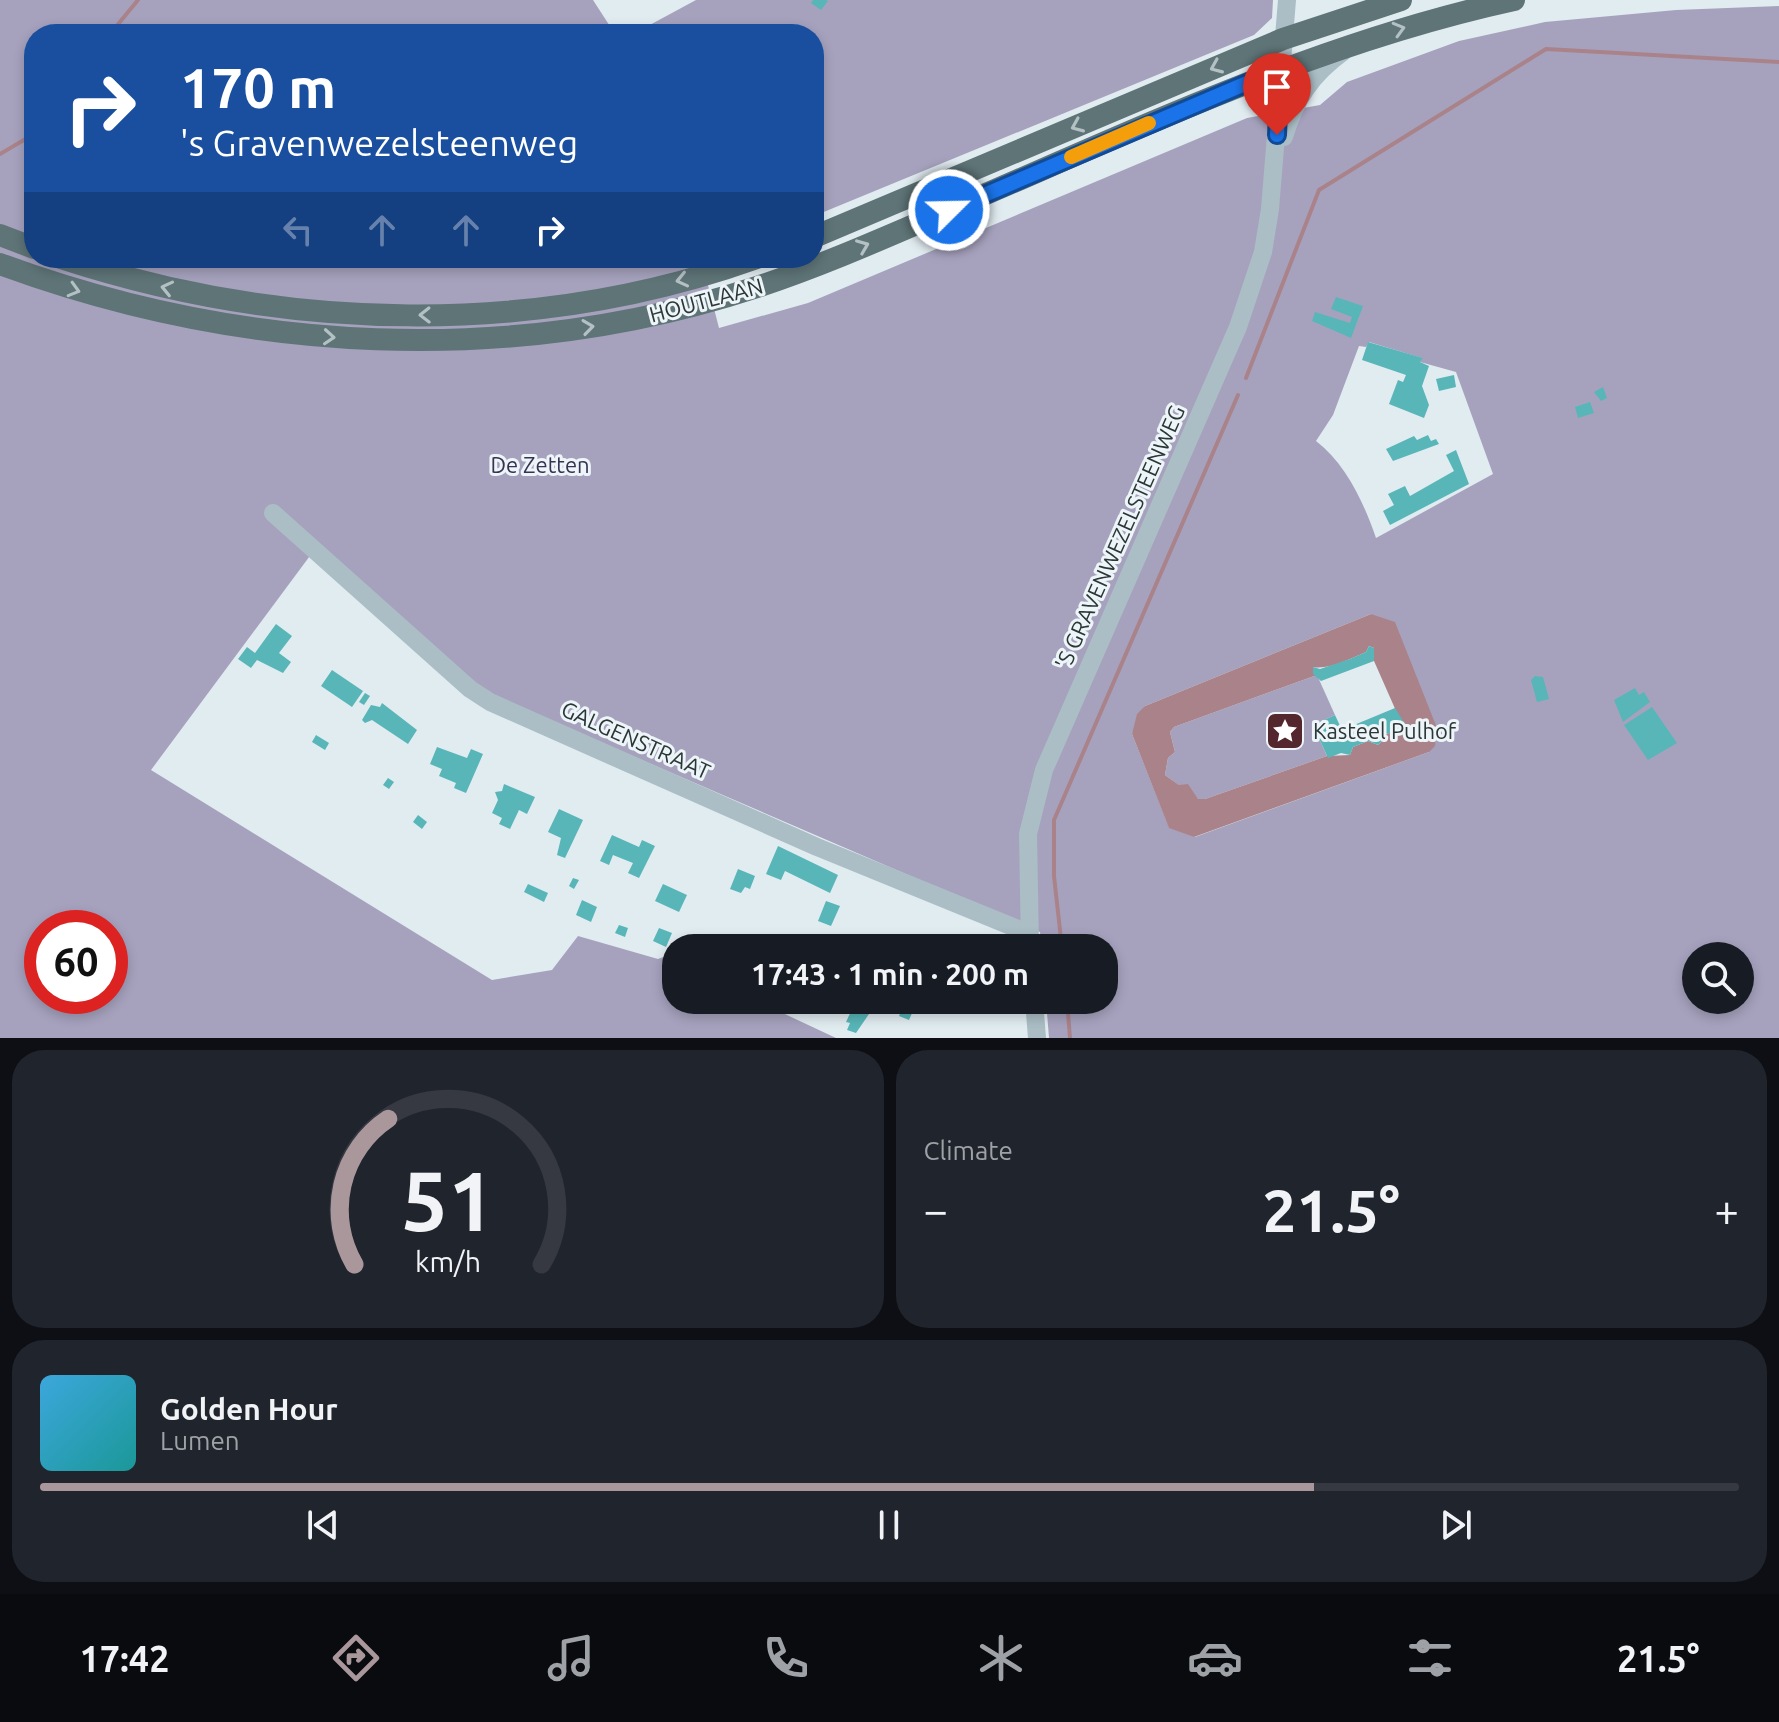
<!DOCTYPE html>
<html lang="en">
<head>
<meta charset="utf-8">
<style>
  :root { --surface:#171b24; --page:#20242c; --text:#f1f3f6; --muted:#9ea1a6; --line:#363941; --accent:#aa979c }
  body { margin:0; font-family:Ubuntu,sans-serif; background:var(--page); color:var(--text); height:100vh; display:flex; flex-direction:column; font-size:30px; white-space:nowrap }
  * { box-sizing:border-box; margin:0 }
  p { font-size:26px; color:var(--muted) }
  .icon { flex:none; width:44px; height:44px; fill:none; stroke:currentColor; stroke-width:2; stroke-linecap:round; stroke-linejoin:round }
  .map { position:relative; height:1038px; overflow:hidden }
  .drawer { display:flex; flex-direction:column; gap:12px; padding:12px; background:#0d0f14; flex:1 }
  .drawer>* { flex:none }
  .guide { position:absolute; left:24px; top:24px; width:800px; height:244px; border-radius:32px; box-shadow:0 4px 12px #0003; background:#1a4fa0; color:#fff; overflow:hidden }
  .controls { position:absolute; left:1682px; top:942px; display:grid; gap:16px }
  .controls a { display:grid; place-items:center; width:72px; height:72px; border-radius:50%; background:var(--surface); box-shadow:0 4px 12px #0003; font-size:40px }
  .speed { position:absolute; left:24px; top:910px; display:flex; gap:16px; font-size:40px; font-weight:700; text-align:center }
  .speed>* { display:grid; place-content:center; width:104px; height:104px; border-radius:50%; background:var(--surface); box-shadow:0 4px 12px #0003; line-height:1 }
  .speed .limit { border:12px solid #d22; background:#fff; color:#111 }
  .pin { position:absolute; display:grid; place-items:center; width:68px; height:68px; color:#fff; margin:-82px -34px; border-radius:50% 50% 50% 0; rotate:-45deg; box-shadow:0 0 8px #0007 }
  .pin .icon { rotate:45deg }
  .me { position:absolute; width:88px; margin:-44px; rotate:67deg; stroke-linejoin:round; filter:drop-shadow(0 0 6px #0008) }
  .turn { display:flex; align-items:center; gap:28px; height:168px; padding:0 24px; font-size:36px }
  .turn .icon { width:104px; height:104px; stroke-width:2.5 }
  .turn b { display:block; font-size:56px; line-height:68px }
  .lanes { display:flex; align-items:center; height:76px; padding:0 24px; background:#0003; justify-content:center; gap:40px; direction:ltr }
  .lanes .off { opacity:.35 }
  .big { font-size:60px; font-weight:700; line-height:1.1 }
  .drawer .card { flex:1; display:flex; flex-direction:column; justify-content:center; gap:12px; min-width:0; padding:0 28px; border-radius:32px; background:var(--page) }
  .drawer .dial { align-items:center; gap:0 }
  .dial svg { height:208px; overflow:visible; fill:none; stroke:var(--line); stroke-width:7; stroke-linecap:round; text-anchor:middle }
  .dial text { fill:var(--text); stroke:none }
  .song { display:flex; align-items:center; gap:24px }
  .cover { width:96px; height:96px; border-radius:12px; background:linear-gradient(135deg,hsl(200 70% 55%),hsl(180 70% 35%)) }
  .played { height:8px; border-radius:4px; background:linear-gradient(90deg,var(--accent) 75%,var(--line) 75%) }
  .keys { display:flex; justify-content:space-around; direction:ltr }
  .heat { display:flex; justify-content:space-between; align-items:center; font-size:44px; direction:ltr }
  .drawer .tiles { flex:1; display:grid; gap:12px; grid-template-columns:1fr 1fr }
  .card:last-child { grid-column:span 2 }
  .trip { position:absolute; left:662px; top:934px; width:456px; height:80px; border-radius:32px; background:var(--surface); box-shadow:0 4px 12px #0003; font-weight:700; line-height:80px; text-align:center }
  .tabs { display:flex; height:128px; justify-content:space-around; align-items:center; background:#090b0e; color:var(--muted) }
  .tabs .icon { width:56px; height:56px }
  .tabs .on { color:var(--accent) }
  .tabs b { font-size:36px; color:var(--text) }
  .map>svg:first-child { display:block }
  .green { fill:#a6a2be; fill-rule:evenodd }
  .water { fill:#aa838a; fill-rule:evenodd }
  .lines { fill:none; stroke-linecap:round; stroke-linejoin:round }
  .stream { stroke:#aa838a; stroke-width:4 }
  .building { fill:#58b6b8 }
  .minor { stroke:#abbec5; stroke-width:18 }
  .major { stroke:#5e7477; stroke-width:22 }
  .oneway { stroke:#b4c1c4 }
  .route-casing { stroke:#114b97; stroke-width:20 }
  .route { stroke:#1a73e8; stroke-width:14 }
  .slow { stroke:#f59e0b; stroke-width:14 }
  .labels { text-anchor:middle; stroke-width:6; stroke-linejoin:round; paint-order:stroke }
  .street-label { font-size:22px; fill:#2b3637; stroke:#edf5f8 }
  .park-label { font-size:22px; fill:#373252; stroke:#edf5f8 }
  .poi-label { font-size:22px; fill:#2b3637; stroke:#edf5f8; text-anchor:start }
</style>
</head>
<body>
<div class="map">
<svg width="1779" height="1038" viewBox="0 0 1779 1038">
  <rect width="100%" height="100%" fill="#e1ecf1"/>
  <g class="green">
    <path d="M0,0H593L615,34H34V258H701L719,328L808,303L1247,118L1320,105L1347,82L1459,41L1545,22L1676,10L1779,6V1038H1049L1046,1000H1104V948H1042L1040,932L498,698L474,684L318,545L151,770L492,980L552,970L578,936L658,959L676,952V1000H802L772,1008L836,1038H0ZM1369,342L1422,358L1420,362L1456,372L1493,474L1376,538C1364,503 1346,464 1316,441L1333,415L1359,346L1366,347ZM1371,614L1429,752L1195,837L1169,827L1132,734L1145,706ZM42,928H110V996H42ZM1696,956H1740V1000H1696Z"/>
    <polygon points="696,0 1273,0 1272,18 1254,35 814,216 814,34 633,34"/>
    <polygon points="1317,675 1335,715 1313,725 1327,756 1205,799 1198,799 1165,775 1168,758 1175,752 1170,732 1174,727"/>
  </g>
  <path class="water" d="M1371,614L1395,622L1437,728L1435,746L1429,752L1194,837L1169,828L1132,734L1137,714L1145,706ZM1369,646L1374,648V661L1404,729L1382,735L1384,739L1378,745L1368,741L1353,747L1350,755L1327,756L1205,799H1198L1188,784L1179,785L1165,775L1168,758L1175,752L1170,732L1174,727L1317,675L1313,673V667C1329,670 1350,659 1366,652Z"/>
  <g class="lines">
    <g class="stream">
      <polyline points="110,34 138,0"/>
      <polyline points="0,154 34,134"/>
      <polyline points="1246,378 1319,190 1546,49 1779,62"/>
      <polyline points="1062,948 1054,876 1054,820 1238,395"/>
      <polyline points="1067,1000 1070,1038"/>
    </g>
  </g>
  <g class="building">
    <polygon points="813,0 826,0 828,1 821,10 811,3"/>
    <polygon points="1336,297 1363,306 1351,338 1312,321 1315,312 1350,323 1352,317 1331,309"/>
    <polygon points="1368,342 1423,358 1420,362 1429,366 1422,386 1429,405 1424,418 1389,404 1398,380 1403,382 1406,375 1362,360"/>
    <polygon points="1454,375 1456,387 1439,391 1436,379"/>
    <polygon points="1603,387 1607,398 1601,401 1594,392"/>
    <polygon points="1590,402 1594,413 1578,418 1575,407"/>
    <polygon points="1428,435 1431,441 1436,439 1439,444 1393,461 1386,449 1414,436 1417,440"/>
    <polygon points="1456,450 1469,484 1390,525 1383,511 1394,505 1388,494 1405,486 1410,496 1454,471 1446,455"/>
    <polygon points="276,624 292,636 279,653 291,662 283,673 257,660 251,668 238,659 247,647 255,653"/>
    <polygon points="1369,646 1374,648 1374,661 1321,681 1313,674 1313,667 1320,669 1350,659 1366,652"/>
    <polygon points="332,670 363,691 352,707 321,686"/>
    <polygon points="1535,676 1543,677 1549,699 1537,702 1531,680"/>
    <polygon points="1635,688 1639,695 1644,692 1650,702 1623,722 1614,700"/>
    <polygon points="365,693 370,696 364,705 359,702"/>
    <polygon points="382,703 417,730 408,744 372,720 365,723 362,720 371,705 380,707"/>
    <polygon points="1652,707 1677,743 1648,760 1624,725"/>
    <polygon points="1395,708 1405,724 1404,729 1382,735 1384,739 1378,745 1368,741 1353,747 1350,755 1341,753 1328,758 1313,725 1335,715 1342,730"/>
    <polygon points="316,735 329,743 325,750 312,742"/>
    <polygon points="437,747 467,758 471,749 483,754 466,793 454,788 456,783 439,776 442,769 430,764"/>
    <polygon points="388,778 394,782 389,789 383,785"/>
    <polygon points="504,784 535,797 527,814 519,810 510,829 499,824 502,818 492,813 498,800 495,792 502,791"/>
    <polygon points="559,809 583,820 565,858 557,855 561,838 548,832"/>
    <polygon points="418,815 427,822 422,829 413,822"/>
    <polygon points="612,835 639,847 642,840 655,846 639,878 628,873 633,863 613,855 609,865 600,861"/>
    <polygon points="778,846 838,875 830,893 785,871 781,880 766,874"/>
    <polygon points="738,869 755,876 750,889 745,887 741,893 730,889"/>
    <polygon points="573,878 579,880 574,889 569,886"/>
    <polygon points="528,884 548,893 544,902 524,892"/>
    <polygon points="663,884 687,895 679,912 655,901"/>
    <polygon points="582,900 597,907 591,922 576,915"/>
    <polygon points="826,901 840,906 831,926 818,921"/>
    <polygon points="619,925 628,928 625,937 615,933"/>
    <polygon points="659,928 672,933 666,947 653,941"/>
    <polygon points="857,934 881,944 883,939 894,944 892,948 851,948"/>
    <polygon points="853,1007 869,1014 856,1033 847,1030 850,1023 846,1022"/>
    <polygon points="903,1007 913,1011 909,1020 899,1016"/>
  </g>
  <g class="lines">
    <g class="minor">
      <path d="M1284,137C1295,100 1311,75 1343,52"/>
      <polyline points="273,513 470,689 490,702 817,847 1028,933"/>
      <polyline points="1030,948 1028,834 1044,770 1238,327 1263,252 1270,209 1287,0"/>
      <polyline points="1034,1000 1037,1038"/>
    </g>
    <g class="major">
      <polyline points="0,235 34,248"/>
      <polyline points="814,237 1283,39 1401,0"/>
      <path d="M61,258C284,331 534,338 757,258"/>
      <path d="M0,264C242,353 510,368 757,287C827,264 895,233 963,204C1144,126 1321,42 1514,0"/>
    </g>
  </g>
  <defs><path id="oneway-chevron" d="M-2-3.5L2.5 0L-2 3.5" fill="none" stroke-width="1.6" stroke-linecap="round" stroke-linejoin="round" transform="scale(2)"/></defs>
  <g class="oneway">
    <use href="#oneway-chevron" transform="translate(1399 29) rotate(-16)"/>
    <use href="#oneway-chevron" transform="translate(1216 67) rotate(157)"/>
    <use href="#oneway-chevron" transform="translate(1077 126) rotate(157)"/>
    <use href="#oneway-chevron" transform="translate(863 246) rotate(-22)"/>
    <use href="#oneway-chevron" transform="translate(682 280) rotate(167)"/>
    <use href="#oneway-chevron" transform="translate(167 288) rotate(-167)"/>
    <use href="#oneway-chevron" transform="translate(74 290) rotate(16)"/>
    <use href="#oneway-chevron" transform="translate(425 315) rotate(179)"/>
    <use href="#oneway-chevron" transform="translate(588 327) rotate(-8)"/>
    <use href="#oneway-chevron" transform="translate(329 337) rotate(4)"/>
  </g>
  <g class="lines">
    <defs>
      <polyline id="route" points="949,210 1280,69 1277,135"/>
    </defs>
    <use href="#route" class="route-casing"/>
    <use href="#route" class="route"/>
    <polyline class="slow" points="1071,157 1149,123"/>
  </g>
  <defs>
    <symbol id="sight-square" viewBox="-11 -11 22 22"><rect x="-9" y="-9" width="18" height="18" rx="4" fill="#54262d" stroke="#edf5f8"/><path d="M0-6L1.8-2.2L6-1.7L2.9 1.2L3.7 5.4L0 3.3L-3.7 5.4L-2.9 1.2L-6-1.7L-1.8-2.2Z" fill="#fff"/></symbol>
  </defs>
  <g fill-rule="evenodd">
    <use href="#sight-square" x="1263" y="709" width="44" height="44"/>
  </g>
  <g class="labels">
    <g class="street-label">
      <text transform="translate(706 300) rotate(-15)" y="8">HOUTLAAN</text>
      <text transform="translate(1120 537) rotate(-66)" y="8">'S GRAVENWEZELSTEENWEG</text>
      <text transform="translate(636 740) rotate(24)" y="8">GALGENSTRAAT</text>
    </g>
    <g class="park-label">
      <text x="540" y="473">De Zetten</text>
    </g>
    <g class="poi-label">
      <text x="1313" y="739">Kasteel Pulhof</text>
    </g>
  </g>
</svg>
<div class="controls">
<a><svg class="icon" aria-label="search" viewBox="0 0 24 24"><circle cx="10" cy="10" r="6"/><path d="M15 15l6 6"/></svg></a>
</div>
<div class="speed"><div class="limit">60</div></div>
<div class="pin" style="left:1277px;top:135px;background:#d93025"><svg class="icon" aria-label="arrive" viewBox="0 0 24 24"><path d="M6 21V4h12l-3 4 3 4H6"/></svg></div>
<svg class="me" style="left:949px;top:210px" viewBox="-20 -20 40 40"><circle r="17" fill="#1a73e8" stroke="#fff" stroke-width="3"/><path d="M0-11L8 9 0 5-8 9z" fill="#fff"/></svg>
<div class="trip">17:43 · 1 min · 200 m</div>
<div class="guide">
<div class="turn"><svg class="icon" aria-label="right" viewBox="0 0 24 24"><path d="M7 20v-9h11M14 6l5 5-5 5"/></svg><div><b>170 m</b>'s Gravenwezelsteenweg</div></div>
<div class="lanes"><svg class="icon off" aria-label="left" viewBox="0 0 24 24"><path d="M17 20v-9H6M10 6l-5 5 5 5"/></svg><svg class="icon off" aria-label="ahead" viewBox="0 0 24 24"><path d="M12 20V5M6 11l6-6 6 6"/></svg><svg class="icon off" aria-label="ahead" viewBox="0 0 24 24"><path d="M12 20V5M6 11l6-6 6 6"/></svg><svg class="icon" aria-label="right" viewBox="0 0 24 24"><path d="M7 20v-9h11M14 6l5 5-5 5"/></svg></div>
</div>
</div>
<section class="drawer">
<div class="tiles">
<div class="card dial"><svg viewBox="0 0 100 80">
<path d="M14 69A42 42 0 1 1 86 69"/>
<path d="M14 69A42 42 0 0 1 27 13" stroke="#aa979c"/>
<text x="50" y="56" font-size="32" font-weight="700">51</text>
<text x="50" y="72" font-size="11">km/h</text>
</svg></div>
<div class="card"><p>Climate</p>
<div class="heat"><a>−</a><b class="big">21.5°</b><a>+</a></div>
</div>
<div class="card">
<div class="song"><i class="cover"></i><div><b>Golden Hour</b><p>Lumen</p></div></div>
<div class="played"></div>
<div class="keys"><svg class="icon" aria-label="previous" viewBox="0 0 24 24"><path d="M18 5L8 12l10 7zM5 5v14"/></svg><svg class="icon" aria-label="pause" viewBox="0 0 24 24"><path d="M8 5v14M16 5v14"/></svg><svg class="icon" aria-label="next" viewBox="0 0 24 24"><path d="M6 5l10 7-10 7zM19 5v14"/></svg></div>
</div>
</div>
</section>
<nav class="tabs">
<b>17:42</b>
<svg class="icon on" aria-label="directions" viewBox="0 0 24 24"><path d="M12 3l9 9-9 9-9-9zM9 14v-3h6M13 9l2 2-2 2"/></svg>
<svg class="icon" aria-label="music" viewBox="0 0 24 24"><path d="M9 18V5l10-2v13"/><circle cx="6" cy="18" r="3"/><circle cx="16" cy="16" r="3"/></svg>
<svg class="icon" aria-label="phone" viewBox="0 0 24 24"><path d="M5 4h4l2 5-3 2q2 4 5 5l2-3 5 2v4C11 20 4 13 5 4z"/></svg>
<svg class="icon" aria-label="climate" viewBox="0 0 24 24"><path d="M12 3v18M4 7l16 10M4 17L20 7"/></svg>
<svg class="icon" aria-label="car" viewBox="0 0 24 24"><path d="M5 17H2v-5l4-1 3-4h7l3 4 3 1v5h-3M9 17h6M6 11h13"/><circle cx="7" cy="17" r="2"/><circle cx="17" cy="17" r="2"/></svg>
<svg class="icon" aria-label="filters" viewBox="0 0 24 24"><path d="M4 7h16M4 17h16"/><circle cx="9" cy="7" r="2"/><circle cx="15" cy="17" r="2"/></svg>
<b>21.5°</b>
</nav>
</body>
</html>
